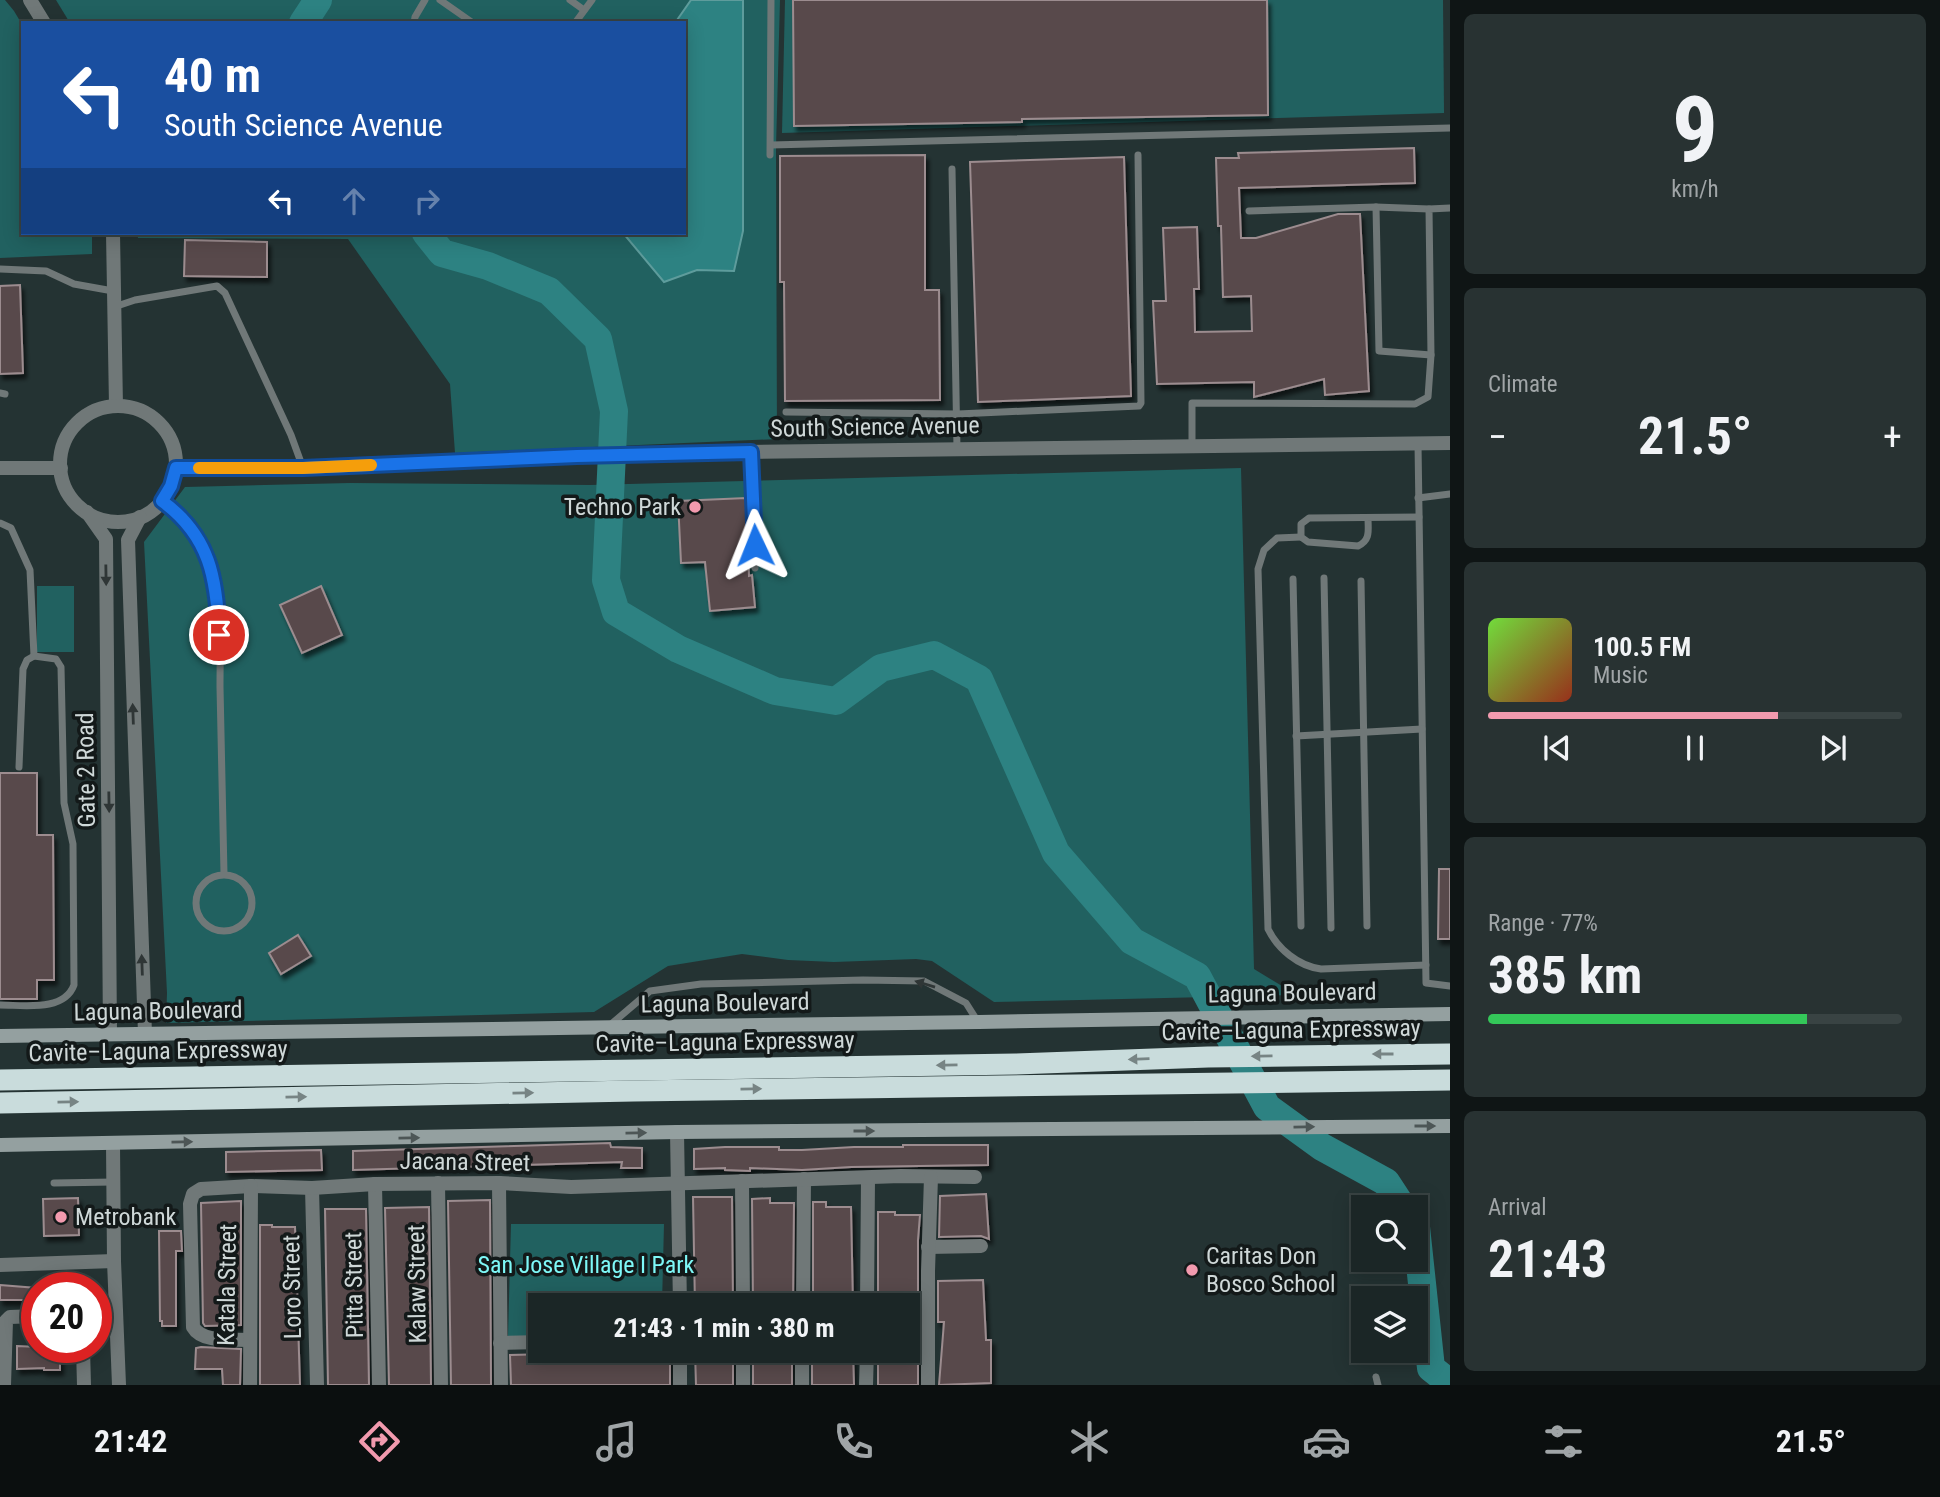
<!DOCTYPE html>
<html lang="en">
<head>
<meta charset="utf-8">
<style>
  :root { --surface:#1b2626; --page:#283232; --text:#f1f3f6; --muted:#a0a5a7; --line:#394343; --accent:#f29aae }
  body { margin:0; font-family:"Roboto Condensed",sans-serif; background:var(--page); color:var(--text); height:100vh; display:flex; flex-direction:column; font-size:26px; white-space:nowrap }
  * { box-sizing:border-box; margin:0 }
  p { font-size:23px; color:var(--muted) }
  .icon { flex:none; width:38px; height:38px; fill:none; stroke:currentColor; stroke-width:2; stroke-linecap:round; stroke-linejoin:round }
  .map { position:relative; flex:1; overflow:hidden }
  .side { display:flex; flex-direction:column; gap:14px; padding:14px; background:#0f1515; width:490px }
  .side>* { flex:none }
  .top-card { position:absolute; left:21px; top:21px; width:665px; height:214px; border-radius:0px; box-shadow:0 4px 18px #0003,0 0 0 2px var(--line); background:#1a4fa0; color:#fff; overflow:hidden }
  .fabs { position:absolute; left:1351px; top:1195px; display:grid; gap:14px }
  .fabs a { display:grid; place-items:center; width:77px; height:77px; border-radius:0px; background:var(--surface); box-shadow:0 4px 18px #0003,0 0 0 2px var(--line); font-size:35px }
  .speed { position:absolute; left:21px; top:1272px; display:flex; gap:14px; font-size:35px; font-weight:700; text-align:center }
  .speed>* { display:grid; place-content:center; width:91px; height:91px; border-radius:50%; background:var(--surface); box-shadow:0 4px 18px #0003,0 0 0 2px var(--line); line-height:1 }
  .speed .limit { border:10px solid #d22; background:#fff; color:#111 }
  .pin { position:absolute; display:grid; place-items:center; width:60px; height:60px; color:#fff; margin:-30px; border:4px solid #fff; border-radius:50%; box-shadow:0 2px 7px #0007 }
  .me { position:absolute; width:77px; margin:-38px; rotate:358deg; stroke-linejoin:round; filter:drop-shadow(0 0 5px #0008) }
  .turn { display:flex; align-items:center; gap:24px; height:147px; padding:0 28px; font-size:32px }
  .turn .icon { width:91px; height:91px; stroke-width:2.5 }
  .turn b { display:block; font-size:49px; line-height:60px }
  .lanes { display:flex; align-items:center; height:66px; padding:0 28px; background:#0003; justify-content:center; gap:35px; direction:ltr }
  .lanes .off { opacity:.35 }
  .big { font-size:52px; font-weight:700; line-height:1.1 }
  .side .tile { flex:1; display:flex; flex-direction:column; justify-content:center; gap:10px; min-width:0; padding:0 24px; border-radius:10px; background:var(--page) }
  .side .dial { align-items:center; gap:0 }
  .dial b { font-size:91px; line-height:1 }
  .song { display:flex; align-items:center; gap:21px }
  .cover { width:84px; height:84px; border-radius:10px; background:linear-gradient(135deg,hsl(100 70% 55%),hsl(10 70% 35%)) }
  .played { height:7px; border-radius:4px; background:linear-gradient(90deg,var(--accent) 70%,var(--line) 70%) }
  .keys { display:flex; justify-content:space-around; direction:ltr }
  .heat { display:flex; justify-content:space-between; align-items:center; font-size:38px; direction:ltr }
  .charge { height:10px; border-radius:5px; background:linear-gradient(90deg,#34c759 77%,var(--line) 0) }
  .trip { position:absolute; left:528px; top:1293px; width:392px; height:70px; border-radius:0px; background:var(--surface); box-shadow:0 4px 18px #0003,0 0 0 2px var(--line); font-weight:700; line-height:70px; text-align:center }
  .dock { display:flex; height:112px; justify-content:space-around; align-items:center; background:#0b0f0f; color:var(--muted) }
  .dock .icon { width:49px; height:49px }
  .dock .selected { color:var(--accent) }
  .dock b { font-size:32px; color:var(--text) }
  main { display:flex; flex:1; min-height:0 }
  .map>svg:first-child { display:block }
  .green { fill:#216160 }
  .water { fill:#2d8282; stroke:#5e9c9c; stroke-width:2 }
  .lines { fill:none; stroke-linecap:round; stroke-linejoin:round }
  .river { stroke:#2d8282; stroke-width:28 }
  .building { fill:#584a4c; stroke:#9c8c8f; stroke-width:2; filter:url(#shadow) }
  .service { stroke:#707878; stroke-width:7 }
  .minor { stroke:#707878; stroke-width:14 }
  .tertiary { stroke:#707878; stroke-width:14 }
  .secondary { stroke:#94a0a0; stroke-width:14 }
  .motorway { stroke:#c9dcdc; stroke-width:21 }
  .oneway { fill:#2f3636 }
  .oneway2 { fill:#778484 }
  .oneway3 { fill:#4d5656 }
  .route-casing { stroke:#114b97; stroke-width:18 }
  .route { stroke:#1a73e8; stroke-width:12 }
  .slow { stroke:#f59e0b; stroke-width:12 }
  .poi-dot { fill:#f29aae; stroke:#131919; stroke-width:2.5 }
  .labels { text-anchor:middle; stroke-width:7; stroke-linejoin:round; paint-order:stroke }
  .street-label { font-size:24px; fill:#cfd8d8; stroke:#131919 }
  .poi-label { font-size:24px; fill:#cfd8d8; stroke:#131919; text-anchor:start }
  .park-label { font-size:24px; fill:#7ef8f7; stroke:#131919 }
</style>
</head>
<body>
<main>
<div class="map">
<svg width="1450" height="1385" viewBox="0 0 1450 1385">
  <defs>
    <filter id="shadow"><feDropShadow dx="3" dy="5" stdDeviation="2" flood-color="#0009"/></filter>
  </defs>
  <rect width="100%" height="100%" fill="#243333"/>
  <g class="green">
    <polygon points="0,0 5,0 14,11 23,26 23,233 92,233 92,254 0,258"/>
    <polygon points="56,0 691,0 675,23 70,23"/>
    <polygon points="743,0 780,0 776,147 777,439 455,453 450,384 348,239 138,238 137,233 623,233 664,282 697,270 734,271 744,15"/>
    <polygon points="785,0 1443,0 1444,113 782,133"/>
    <polygon points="1241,468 1254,969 1297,995 994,1002 932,961 916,959 834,962 788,960 742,954 668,966 594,1012 166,1023 167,993 144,542 185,487 350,483 590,485"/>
    <rect x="37" y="586" width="37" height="66"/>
    <polygon points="511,1224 664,1224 662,1305 541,1306 541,1336 508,1336"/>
  </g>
  <polygon class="water" points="691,0 743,0 743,231 734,271 697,270 664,282 623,233 684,233 684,23 675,23"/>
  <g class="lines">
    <g class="river">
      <polyline points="303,23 318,0"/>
      <polyline points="426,233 442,253 488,266 549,291 598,339 614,411 606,580 616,612 678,649 775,691 836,701 881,668 934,655 979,679 1056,853 1132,941 1197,976 1267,1107 1322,1147 1386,1182 1403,1208"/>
      <polyline points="1416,1227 1431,1368 1450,1383"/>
    </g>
  </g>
  <g class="building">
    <polygon points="793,0 1267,0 1268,115 1022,119 1022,122 794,126"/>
    <polygon points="1414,148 1415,183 1239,188 1241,238 1256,238 1338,214 1360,214 1369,391 1325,395 1324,379 1254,397 1254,382 1157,384 1153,301 1166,301 1163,228 1197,227 1199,289 1194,289 1195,332 1252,331 1251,296 1223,297 1221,226 1218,226 1216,158 1239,158 1238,153"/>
    <polygon points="925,155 925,290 939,290 940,400 785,401 784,282 780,282 780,156"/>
    <polygon points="1124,157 1131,396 978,402 970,162"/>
    <polygon points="185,240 267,242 267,277 184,276"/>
    <polygon points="20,285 23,373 0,374 0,286"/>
    <polygon points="746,498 749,576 752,575 755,607 710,611 705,562 681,563 678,501"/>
    <polygon points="321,586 342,635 302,653 280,605"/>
    <polygon points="0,773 37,773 37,835 53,835 54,980 37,980 37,999 0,999"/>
    <polygon points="1439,869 1450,869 1450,939 1438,939"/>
    <polygon points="298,935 311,956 281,974 269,953"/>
    <polygon points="610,1143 611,1147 642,1148 642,1168 621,1168 622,1162 353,1170 353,1151"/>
    <polygon points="903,1145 988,1145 988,1165 851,1167 802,1170 750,1168 750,1171 725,1170 725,1168 694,1169 694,1149 725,1147 779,1147 779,1150 802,1150 854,1147 903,1147"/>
    <polygon points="321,1150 322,1170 226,1172 226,1152"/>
    <polygon points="986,1194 989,1239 981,1236 939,1237 940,1196"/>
    <polygon points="693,1197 732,1197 733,1306 695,1306"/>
    <polygon points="78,1198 79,1235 44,1236 43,1199"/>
    <polygon points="770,1198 770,1203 794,1203 793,1306 753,1306 752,1199"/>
    <polygon points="490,1200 491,1385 451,1385 448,1201"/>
    <polygon points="241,1201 241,1325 205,1326 203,1323 201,1203"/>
    <polygon points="813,1202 826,1202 826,1207 851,1207 853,1306 813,1306"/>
    <polygon points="429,1207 431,1385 389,1385 385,1208"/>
    <polygon points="325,1209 366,1209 369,1385 328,1385"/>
    <polygon points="878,1212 895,1212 895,1215 920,1215 918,1240 918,1385 878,1385 878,1351 908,1351 908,1306 878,1306"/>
    <polygon points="260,1225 272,1225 272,1227 295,1227 300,1385 260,1385"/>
    <polygon points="159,1231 181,1231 182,1251 176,1251 176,1326 162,1326 162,1321 160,1321"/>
    <polygon points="983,1280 986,1340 991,1340 991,1383 939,1385 944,1322 938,1322 938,1281"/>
    <polygon points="0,1285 37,1288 37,1300 0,1300"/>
    <polygon points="17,1346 60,1348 60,1370 44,1370 44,1368 17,1369"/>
    <polygon points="201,1347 241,1349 240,1385 223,1385 222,1369 195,1369 196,1348"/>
    <polygon points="670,1351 670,1385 511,1385 510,1355"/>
    <polygon points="695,1351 733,1351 733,1385 696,1385"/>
    <rect x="753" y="1351" width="39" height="34"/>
    <polygon points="812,1351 853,1351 854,1385 812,1385"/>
  </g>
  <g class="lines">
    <g class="service">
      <polyline points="440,0 473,23"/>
      <polyline points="570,0 584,10"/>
      <polyline points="414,23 415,17 425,0"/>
      <polyline points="575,23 592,0"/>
      <polyline points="771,145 1450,128"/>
      <polyline points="770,155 771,0"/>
      <polyline points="952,169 957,449"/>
      <polyline points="1376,207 1429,209"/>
      <polyline points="0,269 46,271 74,284 113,291"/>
      <polyline points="114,307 135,300 217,286 225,293 291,435 303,468"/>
      <polyline points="1431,355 1429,209 1450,208"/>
      <polyline points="0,393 5,394"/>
      <polyline points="786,412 958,414 1139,406 1141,403 1138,155"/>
      <polyline points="1418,444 1426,983 1450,986"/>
      <polyline points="1192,446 1192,403 1415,404 1428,397 1431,355 1379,351 1376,207 1249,211"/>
      <polyline points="751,452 755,568"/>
      <polyline points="1418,498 1450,494"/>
      <path d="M162,501C183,516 199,535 208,559C223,599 220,645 220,687C221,749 223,812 224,874"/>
      <path d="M1368,518C1368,530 1371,540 1358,546L1308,542L1301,537V524L1309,518L1419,517"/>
      <path d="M0,523L11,528L30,570L34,656L56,659L61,667L64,803L73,844L74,985C64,1012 24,1005 0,1005"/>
      <path d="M1301,537L1277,538L1264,550L1258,569L1268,929C1278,949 1298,966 1321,969L1426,965"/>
      <polyline points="1324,578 1331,928"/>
      <polyline points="1293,579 1301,926"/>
      <polyline points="1361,581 1367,926"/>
      <polyline points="1296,736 1422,729"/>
      <polyline points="19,767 23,669 27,660 34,656"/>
      <circle cx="224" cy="903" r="28"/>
      <polyline points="609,1026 650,991 701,984 863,980 924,981 966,1003 978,1022"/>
      <polyline points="54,1183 113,1182"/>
      <polyline points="1376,1377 1378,1385"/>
    </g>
    <g class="minor">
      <polyline points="30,0 44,23"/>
      <polyline points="113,233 116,406"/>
      <circle cx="118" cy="464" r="58"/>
      <polyline points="0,468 61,468"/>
      <polyline points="176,468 303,468 672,453 1450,443"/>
      <polyline points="87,512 106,539 110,1034"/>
      <polyline points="140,517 128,540 145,1034"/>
      <polyline points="677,1132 680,1306"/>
      <polyline points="742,1181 743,1306"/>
      <polyline points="438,1183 441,1385"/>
      <polyline points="499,1183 501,1385"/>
      <polyline points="375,1184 379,1385"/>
      <polyline points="312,1188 317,1385"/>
      <polyline points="928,1247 981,1246"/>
      <polyline points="0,1265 114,1261"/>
      <polyline points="803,1306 804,1179"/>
      <polyline points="867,1306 868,1178"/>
      <polyline points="96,1313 116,1312"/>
      <path d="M249,1340C232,1339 202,1343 193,1327L190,1204L193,1194L201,1189L251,1186L312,1188L375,1184L499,1183L571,1187L901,1176L975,1177"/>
      <polyline points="500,1343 541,1342"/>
      <polyline points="83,1348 84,1385"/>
      <polyline points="743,1351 743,1385"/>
      <polyline points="4,1385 6,1321 10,1317 37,1316"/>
      <polyline points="250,1385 251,1186"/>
      <polyline points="680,1385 680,1351"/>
      <polyline points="802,1385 802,1351"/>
      <polyline points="866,1385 867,1351"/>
      <polyline points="928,1385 928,1271 931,1177"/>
    </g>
    <polyline class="tertiary" points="113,1144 114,1261 119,1385"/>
    <g class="secondary">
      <polyline points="0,1036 979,1022 1450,1014"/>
      <polyline points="0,1145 677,1132 1450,1126"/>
    </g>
    <g class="motorway">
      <polyline points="0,1080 1016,1064 1208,1057 1450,1054"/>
      <polyline points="0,1103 634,1091 1450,1080"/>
    </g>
  </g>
  <defs><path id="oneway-solid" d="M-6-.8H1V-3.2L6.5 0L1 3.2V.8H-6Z" transform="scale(1.75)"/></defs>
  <g class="oneway">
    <use href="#oneway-solid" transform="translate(106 575) rotate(89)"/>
    <use href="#oneway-solid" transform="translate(133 714) rotate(-92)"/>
    <use href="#oneway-solid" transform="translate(109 802) rotate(89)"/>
    <use href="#oneway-solid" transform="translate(142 965) rotate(-92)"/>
    <use href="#oneway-solid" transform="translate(925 984) rotate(-163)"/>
  </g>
  <g class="oneway2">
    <use href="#oneway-solid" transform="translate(1383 1054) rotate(180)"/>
    <use href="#oneway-solid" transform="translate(1262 1056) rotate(179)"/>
    <use href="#oneway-solid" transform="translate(1139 1059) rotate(178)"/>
    <use href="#oneway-solid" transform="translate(947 1065) rotate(179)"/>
    <use href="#oneway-solid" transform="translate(751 1089) rotate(-1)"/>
    <use href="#oneway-solid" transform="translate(523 1093) rotate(-1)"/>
    <use href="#oneway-solid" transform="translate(296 1097) rotate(-1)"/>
    <use href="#oneway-solid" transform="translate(68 1102) rotate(-1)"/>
  </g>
  <g class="oneway3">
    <use href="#oneway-solid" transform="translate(1425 1126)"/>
    <use href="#oneway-solid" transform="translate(1304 1127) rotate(-1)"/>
    <use href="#oneway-solid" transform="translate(864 1131)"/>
    <use href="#oneway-solid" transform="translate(636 1133) rotate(-1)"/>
    <use href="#oneway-solid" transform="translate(409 1138) rotate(-1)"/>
    <use href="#oneway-solid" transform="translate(182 1142) rotate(-1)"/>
  </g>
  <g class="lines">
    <defs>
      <path id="route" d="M219,635C217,579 210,536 162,501L171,486L176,468H303L577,456L751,452L755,545"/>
    </defs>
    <use href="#route" class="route-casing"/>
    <use href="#route" class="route"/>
    <polyline class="slow" points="199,468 303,468 371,465"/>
  </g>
  <g class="poi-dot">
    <circle cx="695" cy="507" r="7"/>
    <circle cx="61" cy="1217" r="7"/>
    <circle cx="1192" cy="1270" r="7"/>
  </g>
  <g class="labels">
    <g class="street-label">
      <text transform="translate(875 427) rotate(-1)" y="8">South Science Avenue</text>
      <text transform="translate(86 770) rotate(-91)" y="8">Gate 2 Road</text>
      <text transform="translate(1292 993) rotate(-1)" y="8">Laguna Boulevard</text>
      <text transform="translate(725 1003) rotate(-1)" y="8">Laguna Boulevard</text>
      <text transform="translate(158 1011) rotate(-1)" y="8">Laguna Boulevard</text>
      <text transform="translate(1291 1030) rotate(-1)" y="8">Cavite–Laguna Expressway</text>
      <text transform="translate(725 1042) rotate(-1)" y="8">Cavite–Laguna Expressway</text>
      <text transform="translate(158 1051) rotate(-1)" y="8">Cavite–Laguna Expressway</text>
      <text transform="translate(465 1162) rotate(1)" y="8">Jacana Street</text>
      <text transform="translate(417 1284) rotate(-91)" y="8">Kalaw Street</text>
      <text transform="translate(227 1285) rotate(-89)" y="8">Katala Street</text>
      <text transform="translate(354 1285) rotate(-91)" y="8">Pitta Street</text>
      <text transform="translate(292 1287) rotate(-91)" y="8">Loro Street</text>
    </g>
    <g class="poi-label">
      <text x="681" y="515" text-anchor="end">Techno Park</text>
      <text x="75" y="1225">Metrobank</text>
      <text x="1206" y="1264">Caritas Don<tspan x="1206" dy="28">Bosco School</tspan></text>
    </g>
    <g class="park-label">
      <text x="586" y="1273">San Jose Village I Park</text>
    </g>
  </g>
</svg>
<div class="fabs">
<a><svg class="icon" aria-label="search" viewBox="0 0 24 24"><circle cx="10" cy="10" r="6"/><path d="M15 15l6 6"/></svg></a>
<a><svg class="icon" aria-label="layers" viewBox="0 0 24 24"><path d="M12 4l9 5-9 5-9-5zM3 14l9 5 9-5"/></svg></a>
</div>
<div class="speed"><div class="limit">20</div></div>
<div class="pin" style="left:219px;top:635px;background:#d93025"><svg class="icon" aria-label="arrive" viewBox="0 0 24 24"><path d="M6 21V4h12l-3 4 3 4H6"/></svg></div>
<svg class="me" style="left:755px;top:545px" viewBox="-20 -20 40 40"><path d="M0-17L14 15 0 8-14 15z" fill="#1a73e8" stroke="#fff" stroke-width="4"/></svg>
<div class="trip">21:43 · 1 min · 380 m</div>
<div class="top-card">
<div class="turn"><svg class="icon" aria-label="left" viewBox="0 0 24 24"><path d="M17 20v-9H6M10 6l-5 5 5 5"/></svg><div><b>40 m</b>South Science Avenue</div></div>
<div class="lanes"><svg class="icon" aria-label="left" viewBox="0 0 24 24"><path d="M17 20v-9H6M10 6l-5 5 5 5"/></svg><svg class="icon off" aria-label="ahead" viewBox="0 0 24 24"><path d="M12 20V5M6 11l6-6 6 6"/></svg><svg class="icon off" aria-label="right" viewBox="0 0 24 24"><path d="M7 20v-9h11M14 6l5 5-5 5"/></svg></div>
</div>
</div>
<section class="side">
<div class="tile dial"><b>9</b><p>km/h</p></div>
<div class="tile"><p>Climate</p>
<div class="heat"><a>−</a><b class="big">21.5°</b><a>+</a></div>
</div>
<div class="tile">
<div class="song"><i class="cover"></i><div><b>100.5 FM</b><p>Music</p></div></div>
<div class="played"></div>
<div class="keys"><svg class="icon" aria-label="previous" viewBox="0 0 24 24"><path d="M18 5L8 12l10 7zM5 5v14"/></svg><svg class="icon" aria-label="pause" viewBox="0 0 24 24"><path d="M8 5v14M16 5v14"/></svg><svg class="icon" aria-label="next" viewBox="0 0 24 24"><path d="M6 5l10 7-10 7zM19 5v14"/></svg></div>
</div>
<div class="tile"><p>Range · 77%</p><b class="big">385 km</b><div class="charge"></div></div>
<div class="tile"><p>Arrival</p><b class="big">21:43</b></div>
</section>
</main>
<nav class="dock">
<b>21:42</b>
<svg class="icon selected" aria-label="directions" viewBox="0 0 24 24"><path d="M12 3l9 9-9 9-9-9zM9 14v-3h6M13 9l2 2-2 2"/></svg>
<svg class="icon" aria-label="music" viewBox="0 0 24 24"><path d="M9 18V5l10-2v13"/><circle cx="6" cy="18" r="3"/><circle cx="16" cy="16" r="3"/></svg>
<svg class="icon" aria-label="phone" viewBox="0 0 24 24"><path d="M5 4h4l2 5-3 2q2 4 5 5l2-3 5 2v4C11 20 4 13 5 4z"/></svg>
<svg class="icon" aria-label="climate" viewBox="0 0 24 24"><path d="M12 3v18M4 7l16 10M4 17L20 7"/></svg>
<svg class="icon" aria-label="car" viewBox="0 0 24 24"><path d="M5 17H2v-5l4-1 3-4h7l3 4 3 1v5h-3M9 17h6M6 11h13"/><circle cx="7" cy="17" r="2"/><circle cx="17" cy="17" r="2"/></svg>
<svg class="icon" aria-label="filters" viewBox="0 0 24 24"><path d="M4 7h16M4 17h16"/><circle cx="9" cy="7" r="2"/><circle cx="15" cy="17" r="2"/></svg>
<b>21.5°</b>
</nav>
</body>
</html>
